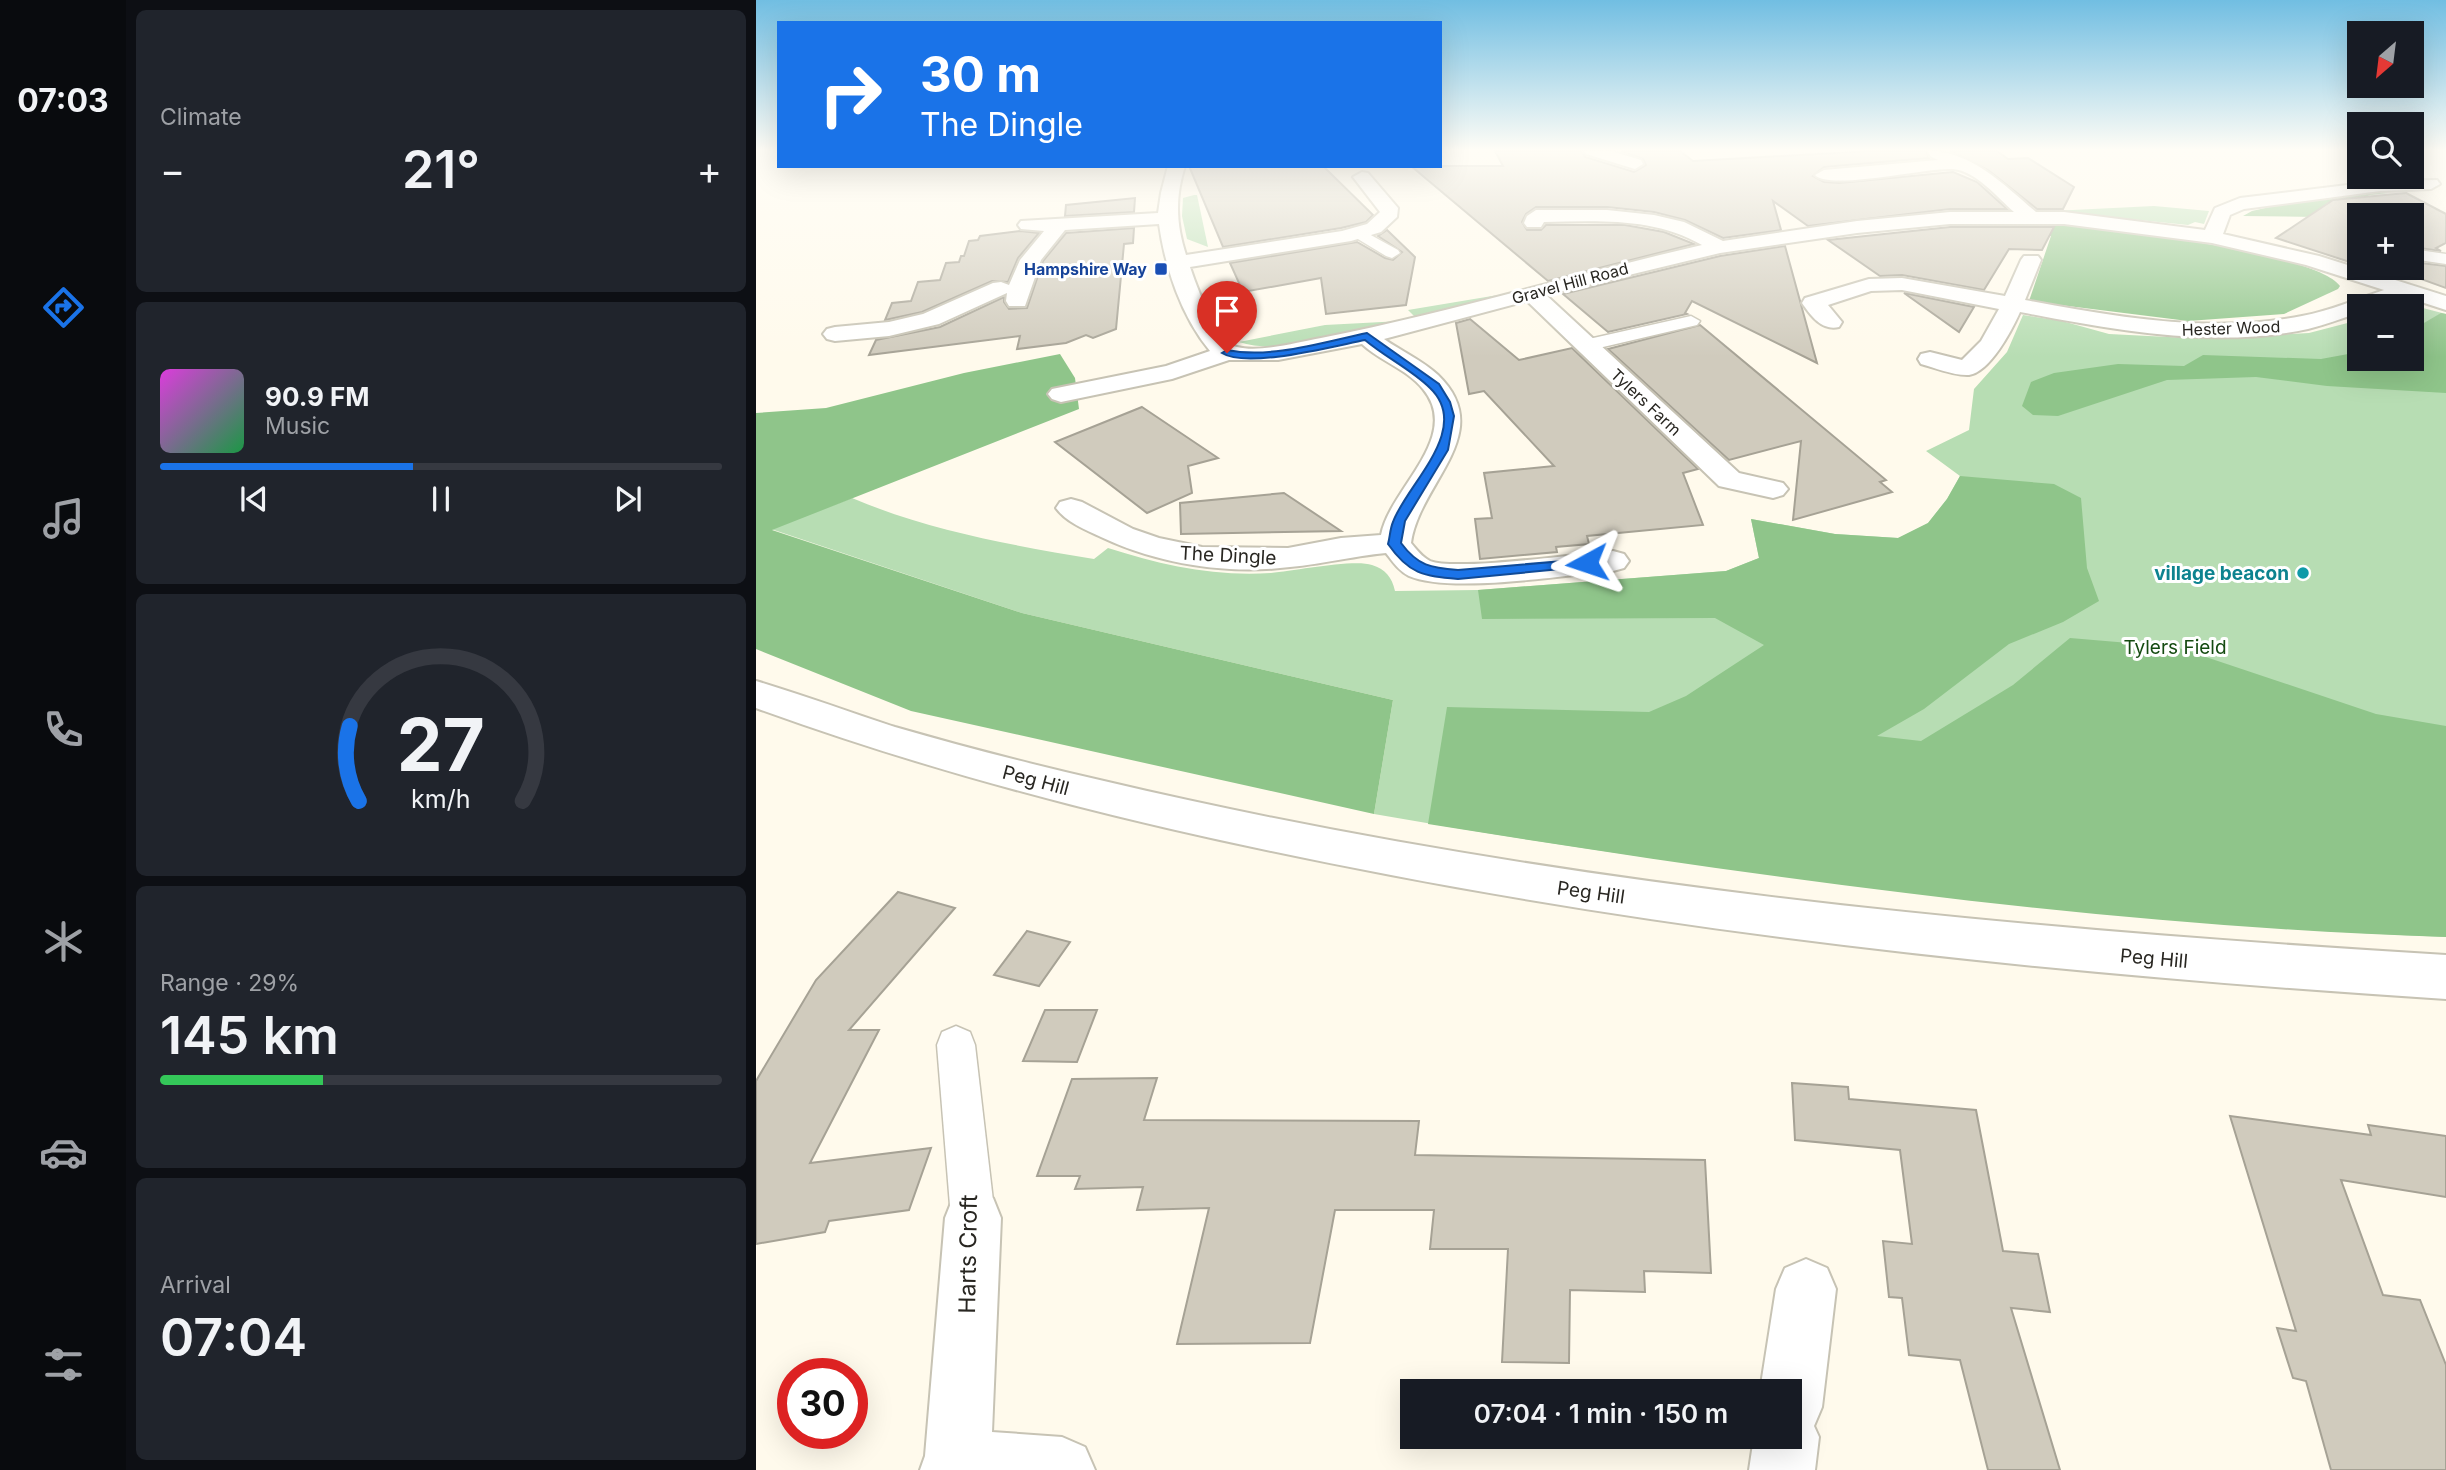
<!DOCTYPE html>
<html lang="en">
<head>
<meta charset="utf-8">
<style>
  :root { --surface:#171b24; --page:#20242c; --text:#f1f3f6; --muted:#9ea1a6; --line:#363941; --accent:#1a73e8 }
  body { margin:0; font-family:Inter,sans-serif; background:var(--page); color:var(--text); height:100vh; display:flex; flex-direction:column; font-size:26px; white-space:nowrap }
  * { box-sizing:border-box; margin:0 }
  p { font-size:23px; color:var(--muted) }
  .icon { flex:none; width:38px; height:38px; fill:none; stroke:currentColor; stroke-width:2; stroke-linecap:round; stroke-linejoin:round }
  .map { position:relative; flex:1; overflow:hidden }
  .drawer { display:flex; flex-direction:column; gap:10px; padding:10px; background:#0d0f14; width:630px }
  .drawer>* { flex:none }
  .top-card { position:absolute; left:21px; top:21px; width:665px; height:147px; border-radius:0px; box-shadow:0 7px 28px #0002; background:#1a73e8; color:#fff; overflow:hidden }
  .needle { width:46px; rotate:208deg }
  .buttons { position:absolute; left:1591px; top:21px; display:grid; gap:14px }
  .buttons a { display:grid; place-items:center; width:77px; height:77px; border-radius:0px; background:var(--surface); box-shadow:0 7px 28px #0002; font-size:35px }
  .speed { position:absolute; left:21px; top:1358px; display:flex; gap:14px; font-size:35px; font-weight:700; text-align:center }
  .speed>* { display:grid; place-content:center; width:91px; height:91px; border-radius:50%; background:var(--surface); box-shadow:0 7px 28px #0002; line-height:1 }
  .speed .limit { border:10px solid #d22; background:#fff; color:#111 }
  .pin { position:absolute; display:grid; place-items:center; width:60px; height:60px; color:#fff; margin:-72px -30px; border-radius:50% 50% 50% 0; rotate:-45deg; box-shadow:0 0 7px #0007 }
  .pin .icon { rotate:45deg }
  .me { position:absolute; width:77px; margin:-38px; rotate:265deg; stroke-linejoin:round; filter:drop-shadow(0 0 5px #0008) }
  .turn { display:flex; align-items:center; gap:24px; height:147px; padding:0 28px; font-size:32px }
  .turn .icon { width:91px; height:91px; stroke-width:2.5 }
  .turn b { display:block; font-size:49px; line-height:60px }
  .big { font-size:52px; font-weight:600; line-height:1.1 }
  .drawer .card { flex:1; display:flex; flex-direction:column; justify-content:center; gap:10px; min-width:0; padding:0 24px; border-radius:10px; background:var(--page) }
  .drawer .dial { align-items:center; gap:0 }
  .dial svg { height:182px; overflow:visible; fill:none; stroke:var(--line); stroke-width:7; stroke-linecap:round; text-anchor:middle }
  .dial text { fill:var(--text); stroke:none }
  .song { display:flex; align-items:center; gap:21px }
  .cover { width:84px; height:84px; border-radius:10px; background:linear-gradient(135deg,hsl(300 70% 55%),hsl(140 70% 35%)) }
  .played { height:7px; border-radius:4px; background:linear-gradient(90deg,var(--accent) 45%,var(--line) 45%) }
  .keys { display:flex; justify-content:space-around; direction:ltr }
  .heat { display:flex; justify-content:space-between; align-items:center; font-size:38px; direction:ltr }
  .charge { height:10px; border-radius:5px; background:linear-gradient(90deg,#34c759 29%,var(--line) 0) }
  .trip { position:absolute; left:644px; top:1379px; width:402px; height:70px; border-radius:0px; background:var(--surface); box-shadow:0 7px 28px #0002; font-weight:600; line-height:70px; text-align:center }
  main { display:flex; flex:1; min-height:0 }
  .tab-bar { display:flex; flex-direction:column; width:126px; justify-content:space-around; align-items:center; background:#090b0e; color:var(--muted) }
  .tab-bar .icon { width:49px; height:49px }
  .tab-bar .on { color:var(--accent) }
  .tab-bar b { font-size:32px; color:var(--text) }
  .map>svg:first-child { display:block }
  .green { fill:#b7ddb3 }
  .forest { fill:#8fc58a }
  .building { fill:#d0cbbd; stroke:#a6a295; stroke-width:2 }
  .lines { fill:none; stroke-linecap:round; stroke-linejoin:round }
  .service-casing { stroke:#c7c3b4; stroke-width:3 }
  .minor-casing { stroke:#c7c3b4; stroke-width:4 }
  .secondary-casing { stroke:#c7c3b4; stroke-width:4 }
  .service { fill:#fff; fill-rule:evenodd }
  .minor { fill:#fff; fill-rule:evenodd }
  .secondary { fill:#fff; fill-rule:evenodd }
  .route { fill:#1a73e8; stroke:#114b97; stroke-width:2 }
  .transit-dot { fill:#1a4fb4; stroke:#fff; stroke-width:2.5 }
  .culture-dot { fill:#0f9aa8; stroke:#fff; stroke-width:2.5 }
  .labels { text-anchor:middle; stroke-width:6; stroke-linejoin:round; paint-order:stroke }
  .far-transit-label { font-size:16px; font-weight:bold; fill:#164399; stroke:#fff; text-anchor:end }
  .far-street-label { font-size:16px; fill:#282621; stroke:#fff }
  .street-label { font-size:19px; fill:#282621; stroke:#fff }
  .culture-label { font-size:19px; font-weight:bold; fill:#0d838f; stroke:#fff; text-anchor:end }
  .park-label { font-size:19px; fill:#154b11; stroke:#fff }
  .near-street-label { font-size:23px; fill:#282621; stroke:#fff }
</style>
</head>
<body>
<main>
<nav class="tab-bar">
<b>07:03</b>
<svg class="icon on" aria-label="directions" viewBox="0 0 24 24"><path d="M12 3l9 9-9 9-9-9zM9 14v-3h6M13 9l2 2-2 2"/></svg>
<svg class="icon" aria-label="music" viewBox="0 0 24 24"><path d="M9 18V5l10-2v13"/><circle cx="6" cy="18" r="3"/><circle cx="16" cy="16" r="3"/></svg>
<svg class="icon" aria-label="phone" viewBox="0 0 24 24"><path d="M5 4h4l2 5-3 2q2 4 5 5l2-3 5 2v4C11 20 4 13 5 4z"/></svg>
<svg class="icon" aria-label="climate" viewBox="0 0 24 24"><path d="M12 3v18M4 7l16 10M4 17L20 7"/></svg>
<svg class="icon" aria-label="car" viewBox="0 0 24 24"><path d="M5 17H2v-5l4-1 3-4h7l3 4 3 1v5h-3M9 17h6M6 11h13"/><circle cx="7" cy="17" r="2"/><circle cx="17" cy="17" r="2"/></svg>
<svg class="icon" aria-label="filters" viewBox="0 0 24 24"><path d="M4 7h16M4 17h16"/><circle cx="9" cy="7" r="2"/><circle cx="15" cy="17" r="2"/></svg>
</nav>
<section class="drawer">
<div class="card"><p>Climate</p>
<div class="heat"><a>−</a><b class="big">21°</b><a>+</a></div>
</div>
<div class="card">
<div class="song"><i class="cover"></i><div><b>90.9 FM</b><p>Music</p></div></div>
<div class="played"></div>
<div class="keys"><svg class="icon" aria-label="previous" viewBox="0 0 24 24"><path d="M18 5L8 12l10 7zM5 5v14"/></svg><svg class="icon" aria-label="pause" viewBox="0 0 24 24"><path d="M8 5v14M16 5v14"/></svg><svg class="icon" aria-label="next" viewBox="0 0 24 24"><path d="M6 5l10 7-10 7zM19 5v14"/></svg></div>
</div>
<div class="card dial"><svg viewBox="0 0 100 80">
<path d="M14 69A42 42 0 1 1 86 69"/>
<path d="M14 69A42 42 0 0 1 10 36" stroke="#1a73e8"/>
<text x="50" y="56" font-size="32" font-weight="700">27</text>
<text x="50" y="72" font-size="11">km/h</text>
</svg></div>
<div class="card"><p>Range · 29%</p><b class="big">145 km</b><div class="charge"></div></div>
<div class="card"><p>Arrival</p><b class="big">07:04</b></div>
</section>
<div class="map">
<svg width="1690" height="1470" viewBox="0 0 1690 1470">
  <rect width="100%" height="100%" fill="#fffaec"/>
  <g class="green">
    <polygon points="438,195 441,195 452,247 431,239 426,216 427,198"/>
    <polygon points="1398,206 1453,211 1448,224 1439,222 1432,225 1296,211"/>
    <polygon points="742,295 660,318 652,310"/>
    <path d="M1663,307L1690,314V937C1496,930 1304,911 1112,887C946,866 782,843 618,814L637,700L266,613L15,529L96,498C174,531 255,545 338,559L352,548C405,565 459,577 515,573C538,571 597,559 616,565C629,569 636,577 639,591L722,590L970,571L1003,558L995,519L1079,534L1142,538L1172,523L1191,499L1204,476L1170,451L1213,430L1218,389L1251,352L1267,315L1306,321L1353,334L1452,339L1553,333L1603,320V359H1656V310Z"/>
    <path d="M645,321C600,331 527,357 483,342L569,325Z"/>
  </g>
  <g class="forest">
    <polygon points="1623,192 1632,193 1614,195 1560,217 1487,216 1496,211 1527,204"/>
    <path d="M1246,222L1368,229L1370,232C1410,237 1563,257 1584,286L1582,289L1528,314L1432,321L1273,301L1295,236L1270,232L1202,229V225Z"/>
    <polygon points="1685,313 1690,314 1690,393 1571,386 1500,377 1411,380 1302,416 1277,415 1266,406 1275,382 1298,373 1362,364 1428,366 1447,355 1565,359 1603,352 1603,359 1656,359 1656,330"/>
    <polygon points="304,354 319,378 323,409 16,530 266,613 637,700 618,814 155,711 0,649 0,413 70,408 208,373"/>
    <path d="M1204,476L1298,484L1325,498L1331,568L1343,601L1307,622L1253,644L1168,709L1121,736L1165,741L1257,685L1314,638L1420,647L1620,714L1690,726V937C1348,926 1009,878 672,824L691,707L893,712L930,696L1008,645L959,618L726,619L722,590L970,571L1003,558L995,519L1079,534L1142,538L1172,523L1191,499Z"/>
  </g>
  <g class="building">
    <polygon points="739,151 826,151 829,157 878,172 890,165 887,159 865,151 924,151 937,161 1115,151 1170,151 1173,158 1068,167 1057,176 1068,182 1083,183 1197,172 1221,182 1251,209 1194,209 1052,226 1017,201 1025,230 967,238 929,220 898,212 851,207 780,207 770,214 766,222 771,230 785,230 790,225 869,225 908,232 938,244 792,281 655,166 747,166"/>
    <polygon points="1194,151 1241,151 1252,159 1272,158 1318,187 1307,209 1281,209 1232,170"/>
    <polygon points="433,166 567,166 617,215 610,222 585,228 467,247"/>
    <polygon points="1650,193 1690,214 1690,243 1680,248 1685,251 1656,247 1656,215 1603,215 1603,265 1520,238 1577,200"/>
    <polygon points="379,198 378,212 309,216 310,205"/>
    <polygon points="1194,227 1298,227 1286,250 1253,249 1228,290 1146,275 1124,276 1072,240"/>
    <polygon points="378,228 377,243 368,244 360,329 337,338 330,335 310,343 261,349 264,336 113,355 120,340 184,327 248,297 248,302 253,309 271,308 287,261 310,233"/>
    <polygon points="631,230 659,257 650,305 570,314 565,278 487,292 474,263 601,242 629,258 637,260 646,252 622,236"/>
    <polygon points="264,231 283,233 262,258 252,282 236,281 166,312 129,320 136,303 155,301 162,282 184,280 190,263 203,262 205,256 208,256 213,241 222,240 224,236"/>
    <polygon points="1029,246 1061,363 936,301 929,313 931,314 852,332 807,294 964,256"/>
    <polygon points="1656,262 1690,266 1690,288 1635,268 1656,268"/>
    <polygon points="1148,293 1218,307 1203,332"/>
    <polygon points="714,319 763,360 816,348 942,469 927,473 947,525 831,536 833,544 800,547 801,552 724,559 719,519 736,518 728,473 798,466 728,391 713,394 700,323"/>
    <polygon points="944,325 1130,480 1124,482 1136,492 1037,520 1045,441 973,460 852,349"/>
    <polygon points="386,407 462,458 432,466 436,493 391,513 299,442"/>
    <polygon points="528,493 585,531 425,534 424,503"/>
    <polygon points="142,892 199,908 93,1030 123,1030 54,1163 175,1148 153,1210 73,1221 69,1232 0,1244 0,1081 60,980"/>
    <polygon points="271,931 314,942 283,986 238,975"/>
    <polygon points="289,1010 341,1010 321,1062 267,1061"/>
    <polygon points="401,1078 388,1120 663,1121 659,1155 949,1160 955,1273 888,1271 889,1292 814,1290 813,1363 746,1362 752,1249 674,1249 678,1210 579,1210 554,1343 421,1344 453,1208 381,1210 387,1187 319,1189 324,1176 281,1176 316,1079"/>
    <polygon points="1036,1083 1092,1087 1093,1099 1220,1110 1247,1251 1282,1254 1294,1312 1255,1308 1304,1470 1232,1470 1204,1360 1153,1355 1146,1298 1133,1297 1127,1241 1156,1244 1144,1150 1039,1140"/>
    <polygon points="1474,1116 1615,1135 1612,1125 1690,1136 1690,1197 1585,1180 1627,1295 1664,1300 1690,1365 1690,1470 1575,1470 1550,1381 1537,1378 1521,1328 1540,1331"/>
  </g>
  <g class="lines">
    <defs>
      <g id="service">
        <polygon points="602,228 642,250 644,253 636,258 630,256 597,236 594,233 597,230"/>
        <polygon points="1656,249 1690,254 1690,264 1656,259"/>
        <polygon points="935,316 944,321 941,325 830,351 821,345 824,341"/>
        <polygon points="200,1026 214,1032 219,1045 239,1218 233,1234 217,1240 201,1234 195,1218 181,1045 186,1032"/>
      </g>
      <g id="minor">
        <polygon points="828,151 855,151 885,160 887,164 879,169 830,154"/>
        <path d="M1173,151C1216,151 1249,186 1280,212H1308L1449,230L1459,208L1484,198L1624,181L1681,180L1684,184L1675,189L1624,191L1488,209L1474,215L1467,234L1563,256L1690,296V310L1650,297L1622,306H1603V313C1586,318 1569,325 1552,329C1457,349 1358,330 1264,312C1256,330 1234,372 1213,375C1199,376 1179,368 1165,364L1162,359L1165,354L1174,352L1206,360L1225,341L1243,309L1146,290L1115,291L1072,305L1086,322L1083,327C1066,331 1055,316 1046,303L1049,298L1113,279L1146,278L1249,296L1265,260L1268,256H1282L1285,260L1269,300C1359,317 1455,334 1546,316C1574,311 1601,299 1628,290L1550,265L1456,243L1308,224H1194L1101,233L964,253L790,295L983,473L1027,483L1032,489L1027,495L1017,498L963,486L771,301L628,339C645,351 666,360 682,375C742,433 663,483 655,543C660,549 666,557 674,561C699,571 823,554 857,551L868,554L873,561L868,568L857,571C808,575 695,594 653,576C643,571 637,562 630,553C598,556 567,564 534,567C471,575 402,564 345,537C330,530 310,522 300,508L304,502L315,499L326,502L377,529L403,538L446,547L532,548L585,538L625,535C634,488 707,437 667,389C651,369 624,361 606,344L522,360H473L416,379L305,402L296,399L292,394L296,389L410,366L454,351C425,316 409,267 403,224L309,230L285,260L269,306H253L250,301L251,293L183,324L133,336L79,341L71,339L67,334L71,329L79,327L133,322L167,314L237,283L245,282L253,285L264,260L288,231L265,229L262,225L265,221L402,213L405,193L412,166H429C419,197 420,224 430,255L586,231L611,224L624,212L597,177L606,172L612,173L642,208L641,217L625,232L595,241L434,267C440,285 461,343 481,347C504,353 542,342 565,338C693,313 819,274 946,245C898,217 841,221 788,222L785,227H771L768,223L771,216L780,210H851L898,215L928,222L967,241L1101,221L1194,212H1258C1242,198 1220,171 1197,169C1172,167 1073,191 1059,175L1068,170L1182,160L1174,156Z"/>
        <polygon points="217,1190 237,1198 245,1218 236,1432 306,1437 329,1447 339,1470 164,1470 169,1456 189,1218 197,1198"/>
        <polygon points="1050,1259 1071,1268 1080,1289 1066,1407 1058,1426 1063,1437 1059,1470 993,1470 998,1437 1034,1437 1034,1391 1004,1391 1020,1289 1029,1268"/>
      </g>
      <path id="secondary" d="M0,681C47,695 93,712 139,727C208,747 278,765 348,781C788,885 1240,928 1690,955V999C1336,976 983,942 635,875C419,834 206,783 0,708Z"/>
    </defs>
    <use href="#service" class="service-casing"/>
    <use href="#minor" class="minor-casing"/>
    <use href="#secondary" class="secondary-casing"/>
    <use href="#service" class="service"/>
    <use href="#minor" class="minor"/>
    <use href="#secondary" class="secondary"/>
  </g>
  <linearGradient id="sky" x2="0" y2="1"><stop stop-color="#71bee2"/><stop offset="0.42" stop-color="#fffdf6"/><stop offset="1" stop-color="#fffdf6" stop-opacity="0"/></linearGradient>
  <rect width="1690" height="357" fill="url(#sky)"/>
  <path class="route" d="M611,333L683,384L694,402L698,416L692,450L649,521L645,543C662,566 675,568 702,570L831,559L838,563L836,566L702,579C667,576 653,574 632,544C634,537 634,529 637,522C650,485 717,429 674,388C656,370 629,357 609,340C578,346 491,369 466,353L471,350C515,359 567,342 611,333Z"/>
  <rect class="transit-dot" x="398" y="262" width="14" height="14" rx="3.5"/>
  <circle class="culture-dot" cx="1547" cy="573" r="7"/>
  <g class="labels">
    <g class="far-transit-label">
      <text x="391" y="275">Hampshire Way</text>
    </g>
    <g class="far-street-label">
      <text transform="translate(814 283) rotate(-15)" y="6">Gravel Hill Road</text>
      <text transform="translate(1475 328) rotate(-2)" y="6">Hester Wood</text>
      <text transform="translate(890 402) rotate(43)" y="6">Tylers Farm</text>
    </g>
    <g class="street-label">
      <text transform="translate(472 555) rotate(3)" y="7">The Dingle</text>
      <text transform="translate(280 780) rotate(15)" y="7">Peg Hill</text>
      <text transform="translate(835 892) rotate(8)" y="7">Peg Hill</text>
      <text transform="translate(1398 958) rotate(5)" y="7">Peg Hill</text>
    </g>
    <g class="culture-label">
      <text x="1533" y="580">village beacon</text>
    </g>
    <g class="park-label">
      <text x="1419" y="654">Tylers Field</text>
    </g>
    <g class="near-street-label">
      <text transform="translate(212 1254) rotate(-89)" y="8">Harts Croft</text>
    </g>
  </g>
</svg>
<div class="buttons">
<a><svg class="needle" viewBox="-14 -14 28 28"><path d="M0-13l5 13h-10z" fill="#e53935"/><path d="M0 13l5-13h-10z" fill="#9ea1a6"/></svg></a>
<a><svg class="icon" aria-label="search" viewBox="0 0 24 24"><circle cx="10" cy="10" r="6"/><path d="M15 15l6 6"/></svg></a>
<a>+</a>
<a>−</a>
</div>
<div class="speed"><div class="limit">30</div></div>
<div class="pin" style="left:471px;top:353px;background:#d93025"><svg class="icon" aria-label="arrive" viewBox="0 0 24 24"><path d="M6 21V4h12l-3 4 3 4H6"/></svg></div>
<svg class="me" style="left:831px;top:563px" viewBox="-20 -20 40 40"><path d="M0-17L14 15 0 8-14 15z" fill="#1a73e8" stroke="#fff" stroke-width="4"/></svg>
<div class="trip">07:04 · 1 min · 150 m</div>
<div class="top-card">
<div class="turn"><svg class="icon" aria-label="right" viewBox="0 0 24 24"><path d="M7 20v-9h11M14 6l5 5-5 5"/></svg><div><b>30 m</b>The Dingle</div></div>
</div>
</div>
</main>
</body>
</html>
